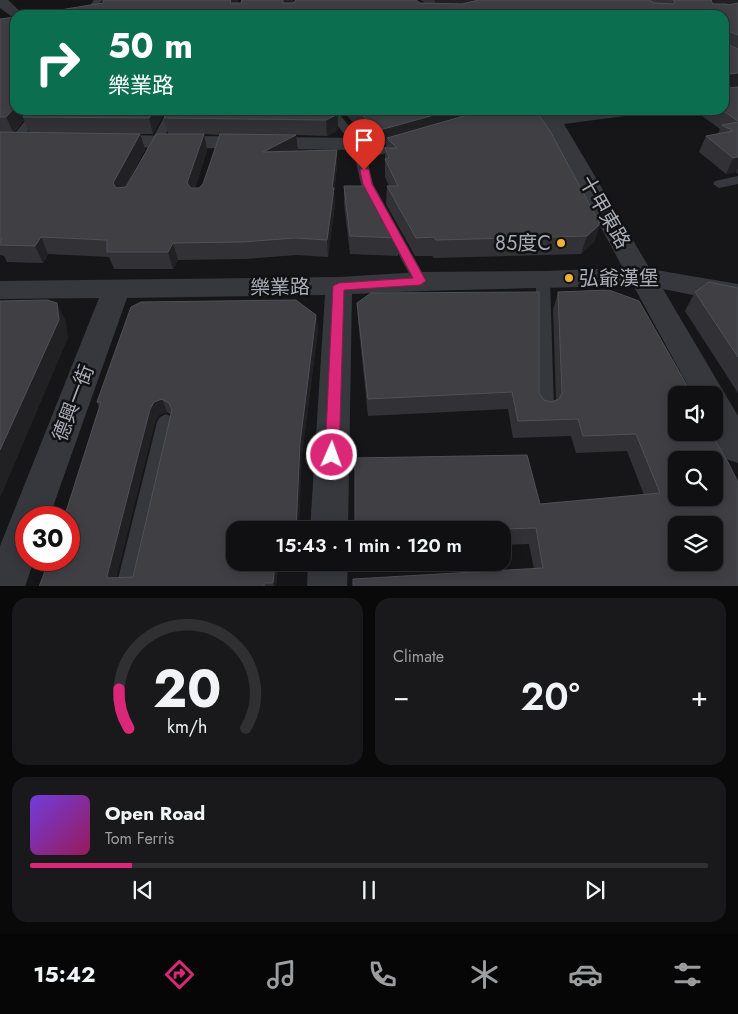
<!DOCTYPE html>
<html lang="en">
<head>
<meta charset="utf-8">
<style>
  :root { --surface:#101012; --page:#19191b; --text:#f1f3f6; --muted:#9c9d9f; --line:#303032; --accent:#db2777 }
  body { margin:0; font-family:Jost,"Noto Sans TC",sans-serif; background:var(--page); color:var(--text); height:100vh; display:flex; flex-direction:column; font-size:19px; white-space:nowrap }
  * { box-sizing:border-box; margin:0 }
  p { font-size:16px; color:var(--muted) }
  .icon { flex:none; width:28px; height:28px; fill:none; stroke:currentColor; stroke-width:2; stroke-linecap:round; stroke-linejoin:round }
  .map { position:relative; height:586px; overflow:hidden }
  .panel { display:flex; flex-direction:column; gap:12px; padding:12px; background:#09090a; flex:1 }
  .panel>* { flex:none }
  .banner { position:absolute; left:10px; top:10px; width:719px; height:105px; border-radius:15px; box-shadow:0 2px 12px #0003,0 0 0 1px var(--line); background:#0b6e4f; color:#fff; overflow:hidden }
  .controls { position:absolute; left:668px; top:386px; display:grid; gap:10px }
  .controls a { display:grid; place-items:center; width:55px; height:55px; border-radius:10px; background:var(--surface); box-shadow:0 2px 12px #0003,0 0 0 1px var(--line); font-size:25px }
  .speed { position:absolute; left:15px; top:506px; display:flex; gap:10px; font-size:25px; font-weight:700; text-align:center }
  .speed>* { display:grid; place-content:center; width:65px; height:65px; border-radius:50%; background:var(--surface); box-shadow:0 2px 12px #0003,0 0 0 1px var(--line); line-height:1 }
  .speed .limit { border:8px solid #d22; background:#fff; color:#111 }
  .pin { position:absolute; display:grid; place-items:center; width:42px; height:42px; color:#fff; margin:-51px -21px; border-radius:50% 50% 50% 0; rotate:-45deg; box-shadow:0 0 5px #0007 }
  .pin .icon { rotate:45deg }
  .me { position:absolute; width:55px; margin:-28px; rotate:2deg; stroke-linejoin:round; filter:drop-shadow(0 0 4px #0008) }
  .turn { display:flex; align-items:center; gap:18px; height:105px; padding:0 15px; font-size:22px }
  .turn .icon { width:65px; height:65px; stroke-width:2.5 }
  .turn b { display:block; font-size:35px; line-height:42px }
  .big { font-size:38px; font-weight:600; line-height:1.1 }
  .panel .card { flex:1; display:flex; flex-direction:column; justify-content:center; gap:8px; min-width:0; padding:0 18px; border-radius:15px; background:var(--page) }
  .panel .dial { align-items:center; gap:0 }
  .dial svg { height:130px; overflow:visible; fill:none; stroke:var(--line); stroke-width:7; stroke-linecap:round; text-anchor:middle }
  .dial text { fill:var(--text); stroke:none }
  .song { display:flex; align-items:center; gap:15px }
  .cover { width:60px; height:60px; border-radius:8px; background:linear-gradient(135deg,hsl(260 70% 55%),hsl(330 70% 35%)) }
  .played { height:5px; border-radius:2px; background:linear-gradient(90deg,var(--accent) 15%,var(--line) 15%) }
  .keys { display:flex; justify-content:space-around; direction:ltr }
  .heat { display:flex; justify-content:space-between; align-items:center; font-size:28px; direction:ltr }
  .panel .tiles { flex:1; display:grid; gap:12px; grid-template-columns:1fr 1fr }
  .card:last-child { grid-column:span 2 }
  .trip { position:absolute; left:226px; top:521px; width:285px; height:50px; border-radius:15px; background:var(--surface); box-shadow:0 2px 12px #0003,0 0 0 1px var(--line); font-weight:600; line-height:50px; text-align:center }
  .dock { display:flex; height:80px; justify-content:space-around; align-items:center; background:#060607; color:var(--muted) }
  .dock .icon { width:35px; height:35px }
  .dock .selected { color:var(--accent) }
  .dock b { font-size:22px; color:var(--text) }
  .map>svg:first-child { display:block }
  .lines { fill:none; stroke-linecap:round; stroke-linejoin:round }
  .lane { fill:#37383d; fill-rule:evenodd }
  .street { fill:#37383d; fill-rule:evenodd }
  .wall { fill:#323236; fill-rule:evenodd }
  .shaded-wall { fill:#212124 }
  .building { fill:#3f3f44; stroke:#4f5156; fill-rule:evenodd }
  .route { fill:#db2777; stroke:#8e194d }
  .poi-dot { fill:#f2b134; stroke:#111113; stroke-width:2 }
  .labels { text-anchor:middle; stroke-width:5; stroke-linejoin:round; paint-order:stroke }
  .street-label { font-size:20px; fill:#a8adb8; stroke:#111113 }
  .poi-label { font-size:20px; fill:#a8adb8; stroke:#111113; text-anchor:end }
</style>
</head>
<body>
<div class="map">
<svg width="738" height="587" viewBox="0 0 738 587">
  <rect width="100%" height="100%" fill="#161618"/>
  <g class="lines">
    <g class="lane">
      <polygon points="94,0 102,0 90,15 82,15"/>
      <polygon points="34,110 45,110 19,142 11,142 9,140 11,138"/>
      <polygon points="168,110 178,110 156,153 148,153 146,151"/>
      <polygon points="325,110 336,110 362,142 380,148 403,142 409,145 407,147 379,155 365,151 373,184 427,281 425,285 415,285 413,281 361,184 352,144"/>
      <polygon points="738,176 738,184 719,188 713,184 715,181"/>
      <polygon points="543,275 548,276 550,280 554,410 551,415 545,417 539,415 536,410 536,280 538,276"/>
      <polygon points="166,414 172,417 175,422 138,587 116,587 157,422 160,417"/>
    </g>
    <g class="street">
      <polygon points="0,0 8,0 24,15 15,15 15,19 0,8"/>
      <path d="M531,110H552L556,114L582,110H635L632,114L625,116L564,124L650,269L738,284V304L663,289L738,416V463L726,459L712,432L714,395H693L633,285C539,289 446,289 352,294L348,530H310L325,295L127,298L49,518H26V560H34L25,587H0V546L99,298L0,299V281L339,277L420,272L543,271L623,268L544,123Z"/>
      <polygon points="105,135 358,138 365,140 368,144 365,148 358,150 105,147 98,145 95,141 98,137"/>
      <polygon points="308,562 348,562 347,587 307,587"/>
    </g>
  </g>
  <g class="wall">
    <polygon points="103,0 238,0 237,3 241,3 242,0 294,0 292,3 425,3 421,0 738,0 738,174 736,172 726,174 699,152 706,136 718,134 720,129 694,110 724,110 724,15 103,3"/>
    <path d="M0,19L15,110H166L153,134H140L145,149L125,188L126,187L168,134L164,118L338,114V130L327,136L296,135L298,151L337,150V166L334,192L335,204L328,257L297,255L245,259L178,260L173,269H114L109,257L48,254L43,263L7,262L4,256L0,255ZM24,120L29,132H14ZM204,134L220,135L203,184L199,188H195L207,150Z"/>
    <polygon points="348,110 535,110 600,224 594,242 581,254 434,258 432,256 415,256 386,204 387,186 389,186 385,177 385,148 386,148 386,144 380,146 376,145 348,117"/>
    <polygon points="344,186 398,238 398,256 350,254 344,204"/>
    <polygon points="738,289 738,393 685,311 695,292"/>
    <polygon points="558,292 689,389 687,392 738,587 534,569 529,544 502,545 502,530 355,530 540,504 644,495 627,451 576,453 571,436 513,438 508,409 368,416 358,321 357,303 539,393 544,400 551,402 556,400 553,310"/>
    <path d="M316,315L318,329L302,455L235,562H297L278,565L276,587H39L69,560L99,407L97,402ZM167,412L171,415L133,577L116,578L155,422L159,415Z"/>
  </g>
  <g class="shaded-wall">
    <polygon points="231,0 238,0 232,15 230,3"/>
    <polygon points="283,0 294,0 283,14 282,1"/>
    <polygon points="435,0 481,0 434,10"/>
    <polygon points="712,0 738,0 738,4 706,14"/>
    <polygon points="738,73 738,87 724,89 729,74"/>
    <polygon points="15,107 15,110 32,110 23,117 24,120 13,132 6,117"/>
    <polygon points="154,110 166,110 153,134 149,118"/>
    <polygon points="452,110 504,110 387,138 386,144 380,146 380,130"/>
    <polygon points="338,114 338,130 327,136 326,120"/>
    <polygon points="140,134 145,149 118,199 113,183"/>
    <polygon points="204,134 207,150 191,199 187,183"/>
    <polygon points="296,135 298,151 263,152"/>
    <polygon points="337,150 337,166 334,192 335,204 328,257 327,240"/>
    <polygon points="738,157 738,168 736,172 726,174 733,158"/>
    <polygon points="600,224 594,242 581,254 587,236"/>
    <polygon points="41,237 48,254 43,263 35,246"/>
    <polygon points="173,243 178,260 173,269 168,252"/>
    <polygon points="57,303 66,321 68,338 0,498 0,450"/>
    <polygon points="316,315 318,329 302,455 299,530 296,530 300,443"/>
    <polygon points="162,399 167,412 159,415 155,422 114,587 107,576 150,409 154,402"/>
    <polygon points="275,562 278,562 278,565 276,587 274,587 273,583"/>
  </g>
  <g class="building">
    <polygon points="103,0 231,0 230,3 241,3 242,0 283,0 283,3 293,3 296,0 416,0 420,3 462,4 479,0 649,0 654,3 673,4 675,2 673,0 712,0 711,1 713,4 727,4 728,5 738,3 738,35 728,31 729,45 738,49 738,73 729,74 729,88 738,87 738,121 722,110 724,110 724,15 29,15 103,3"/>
    <polygon points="15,17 15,107 6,117 0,117 0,19"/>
    <polygon points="28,110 154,110 149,118 23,117"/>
    <polygon points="168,110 334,110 338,114 326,120 164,118"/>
    <polygon points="357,110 452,110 380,130 376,129"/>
    <polygon points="485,110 535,110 550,131 600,224 587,236 436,240 434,237 416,238 387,186 398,186 385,159 389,158 385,148 397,148 387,138"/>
    <polygon points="738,122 738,157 733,158 706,136 733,131 722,125"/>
    <polygon points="0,132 140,134 113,183 116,188 126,187 156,134 204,134 187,183 191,188 199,188 203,184 220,134 296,135 263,152 337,150 332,188 334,188 327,240 295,238 242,242 173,243 168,252 107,252 107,240 41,237 35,246 0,245 0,242 2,239 0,239"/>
    <polygon points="344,186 370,186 398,238 350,236"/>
    <polygon points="709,282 738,288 738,357 695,292"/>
    <path d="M609,290L639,301L689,389H685L689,395H676V432H711L730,466L738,482V587H353V579L543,568L536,528L475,530H355V458L527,455L540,504L660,493L636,434L583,436L578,419L518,421L512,392L368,399L357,303L371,293L539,292V393L544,400L551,402L559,399L562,393L558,292ZM676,460H714V498H676ZM676,525H714V562H676Z"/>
    <polygon points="47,300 57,303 59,320 0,450 0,301"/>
    <path d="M296,300L316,315L300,443L296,530H235V562H275L273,583H264V587H39L49,560H69V518H64L101,402H97L131,307L141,302ZM162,399L169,403L172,410L133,577L108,578L107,576L150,409L154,402Z"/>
  </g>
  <polygon class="route" points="364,168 369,170 372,184 426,281 420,285 344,290 339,455 337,459 332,461 327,459 325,455 333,286 339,283 413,278 363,184 360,170"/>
  <g class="poi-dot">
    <circle cx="561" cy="243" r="5"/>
    <circle cx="569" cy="278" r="5"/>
  </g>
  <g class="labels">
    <g class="street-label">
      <text transform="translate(605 212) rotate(60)" y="7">十甲東路</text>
      <text transform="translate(280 287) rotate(-1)" y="7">樂業路</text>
      <text transform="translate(73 403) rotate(-69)" y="7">德興一街</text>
    </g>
    <g class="poi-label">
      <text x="551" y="250">85度C</text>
      <text x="579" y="285" text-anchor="start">弘爺漢堡</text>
    </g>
  </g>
</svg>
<div class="controls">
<a><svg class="icon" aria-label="sound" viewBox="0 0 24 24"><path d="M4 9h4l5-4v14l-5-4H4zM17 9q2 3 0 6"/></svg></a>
<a><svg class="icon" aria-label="search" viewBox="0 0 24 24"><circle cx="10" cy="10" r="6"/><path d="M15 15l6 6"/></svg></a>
<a><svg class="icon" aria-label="layers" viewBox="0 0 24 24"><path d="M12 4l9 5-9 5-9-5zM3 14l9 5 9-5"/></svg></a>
</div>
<div class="speed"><div class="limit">30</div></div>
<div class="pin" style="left:364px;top:170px;background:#d93025"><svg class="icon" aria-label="arrive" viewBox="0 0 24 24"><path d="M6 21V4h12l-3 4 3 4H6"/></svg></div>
<svg class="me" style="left:332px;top:455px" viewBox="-20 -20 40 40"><circle r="17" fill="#db2777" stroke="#fff" stroke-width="3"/><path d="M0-11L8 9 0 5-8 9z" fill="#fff"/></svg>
<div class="trip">15:43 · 1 min · 120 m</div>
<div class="banner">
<div class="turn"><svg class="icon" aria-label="right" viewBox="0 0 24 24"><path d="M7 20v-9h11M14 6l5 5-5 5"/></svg><div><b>50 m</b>樂業路</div></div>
</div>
</div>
<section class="panel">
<div class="tiles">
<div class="card dial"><svg viewBox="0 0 100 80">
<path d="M14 69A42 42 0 1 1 86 69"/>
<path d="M14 69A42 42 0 0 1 8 45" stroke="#db2777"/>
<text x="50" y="56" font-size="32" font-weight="700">20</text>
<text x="50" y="72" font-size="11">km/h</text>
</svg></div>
<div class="card"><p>Climate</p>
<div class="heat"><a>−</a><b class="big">20°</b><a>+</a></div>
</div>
<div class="card">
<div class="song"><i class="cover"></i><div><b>Open Road</b><p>Tom Ferris</p></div></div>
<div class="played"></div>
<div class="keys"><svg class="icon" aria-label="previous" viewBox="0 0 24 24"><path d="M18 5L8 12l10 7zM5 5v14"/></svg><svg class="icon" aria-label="pause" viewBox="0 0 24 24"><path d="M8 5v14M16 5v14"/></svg><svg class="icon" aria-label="next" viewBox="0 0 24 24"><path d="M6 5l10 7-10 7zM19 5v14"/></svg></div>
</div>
</div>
</section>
<nav class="dock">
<b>15:42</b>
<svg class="icon selected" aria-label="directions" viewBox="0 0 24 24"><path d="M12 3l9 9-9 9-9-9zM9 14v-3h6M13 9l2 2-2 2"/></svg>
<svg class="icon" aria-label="music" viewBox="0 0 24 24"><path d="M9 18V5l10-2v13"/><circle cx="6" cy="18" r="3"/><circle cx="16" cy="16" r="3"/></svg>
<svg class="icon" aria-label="phone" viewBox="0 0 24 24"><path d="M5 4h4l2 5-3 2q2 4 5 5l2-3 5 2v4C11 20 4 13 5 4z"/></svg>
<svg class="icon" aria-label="climate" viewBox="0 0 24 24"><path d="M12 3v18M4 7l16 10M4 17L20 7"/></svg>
<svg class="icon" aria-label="car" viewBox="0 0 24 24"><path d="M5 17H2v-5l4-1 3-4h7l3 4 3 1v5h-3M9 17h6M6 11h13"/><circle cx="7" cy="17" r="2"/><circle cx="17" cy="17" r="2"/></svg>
<svg class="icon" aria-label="filters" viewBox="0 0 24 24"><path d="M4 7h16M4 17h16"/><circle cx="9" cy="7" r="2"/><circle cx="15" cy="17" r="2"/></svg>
</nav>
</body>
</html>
